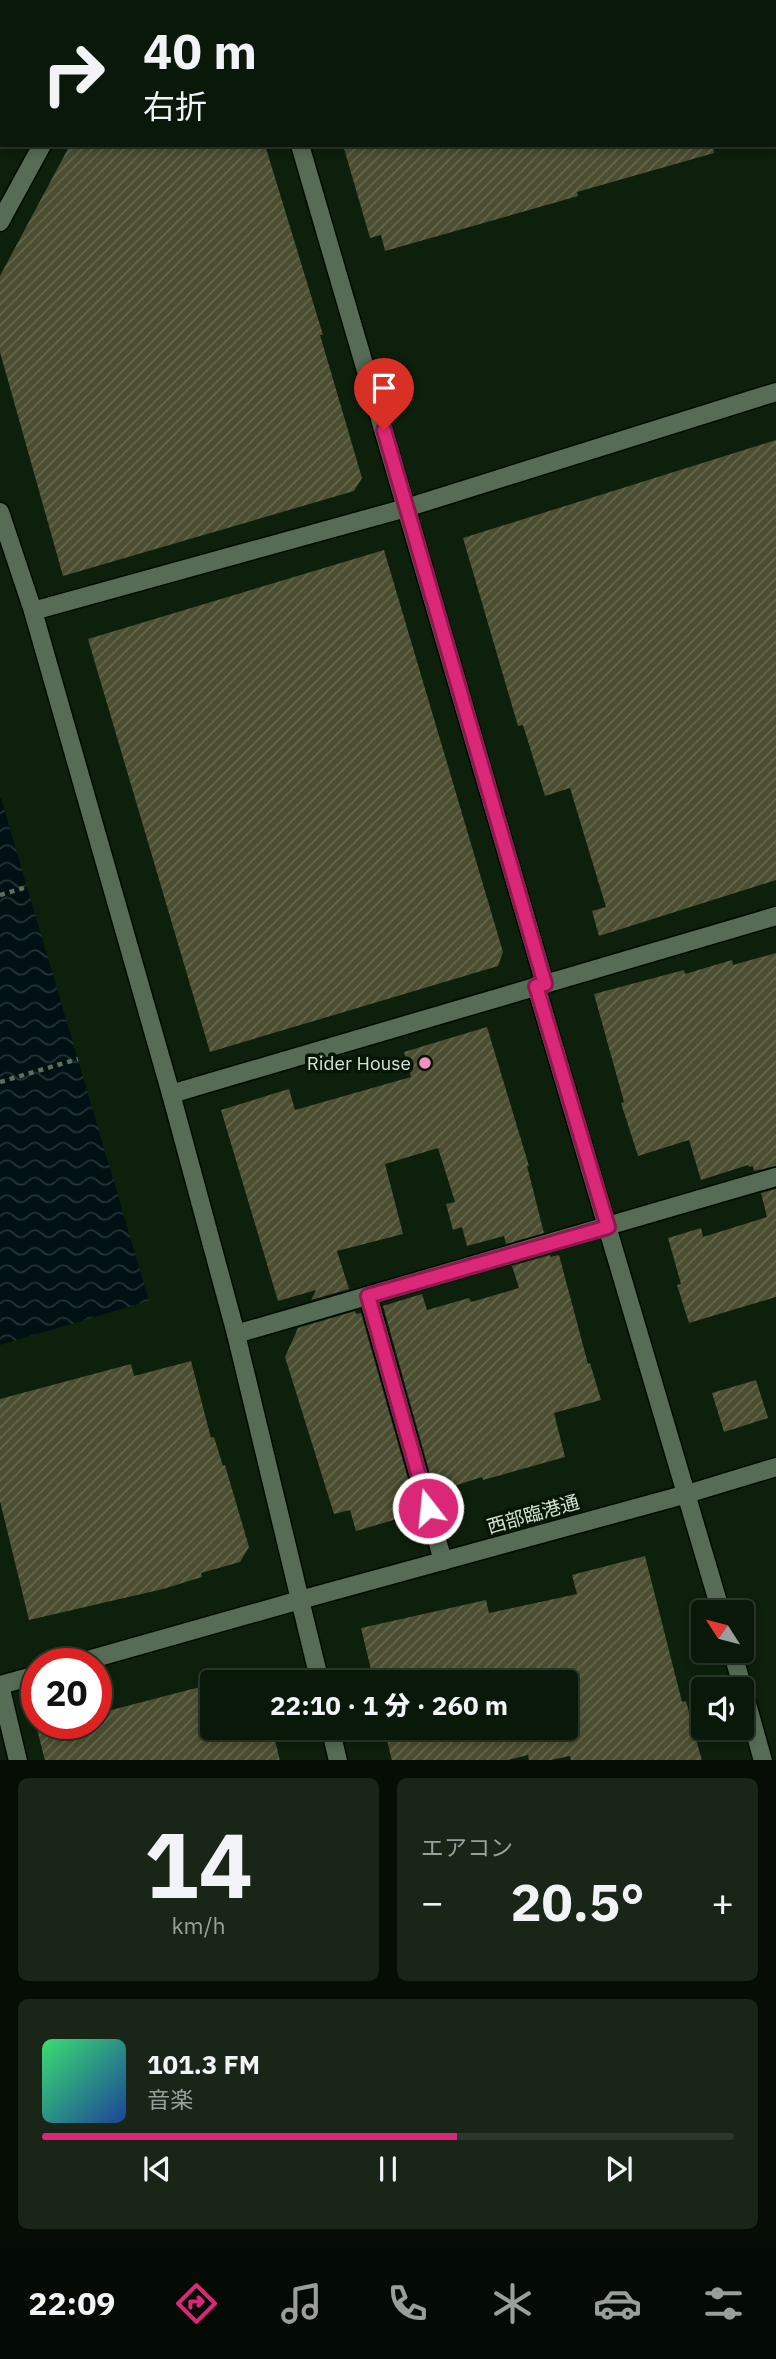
<!DOCTYPE html>
<html lang="ja">
<head>
<meta charset="utf-8">
<style>
  :root { --surface:#0a1809; --page:#182517; --text:#f1f3f6; --muted:#99a09c; --line:#2a372a; --accent:#db2777 }
  body { margin:0; font-family:"IBM Plex Sans","Noto Sans JP",sans-serif; background:var(--page); color:var(--text); height:100vh; display:flex; flex-direction:column; font-size:26px; white-space:nowrap }
  * { box-sizing:border-box; margin:0 }
  p { font-size:23px; color:var(--muted) }
  .icon { flex:none; width:38px; height:38px; fill:none; stroke:currentColor; stroke-width:2; stroke-linecap:round; stroke-linejoin:round }
  .map { position:relative; height:1760px; overflow:hidden }
  .drawer { display:flex; flex-direction:column; gap:18px; padding:18px; background:#060d05; flex:1 }
  .drawer>* { flex:none }
  .hud { position:absolute; left:0px; top:0px; width:777px; height:147px; box-shadow:0 4px 10px #0003,0 0 0 2px var(--line); background:#0a1809; color:var(--text); overflow:hidden }
  .needle { width:46px; rotate:306deg }
  .controls { position:absolute; left:691px; top:1600px; display:grid; gap:14px }
  .controls a { display:grid; place-items:center; width:63px; height:63px; border-radius:7px; background:var(--surface); box-shadow:0 4px 10px #0003,0 0 0 2px var(--line); font-size:35px }
  .speed { position:absolute; left:21px; top:1648px; display:flex; gap:14px; font-size:35px; font-weight:700; text-align:center }
  .speed>* { display:grid; place-content:center; width:91px; height:91px; border-radius:50%; background:var(--surface); box-shadow:0 4px 10px #0003,0 0 0 2px var(--line); line-height:1 }
  .speed .limit { border:10px solid #d22; background:#fff; color:#111 }
  .pin { position:absolute; display:grid; place-items:center; width:60px; height:60px; color:#fff; margin:-72px -30px; border-radius:50% 50% 50% 0; rotate:-45deg; box-shadow:0 0 7px #0007 }
  .pin .icon { rotate:45deg }
  .me { position:absolute; width:77px; margin:-38px; rotate:344deg; stroke-linejoin:round; filter:drop-shadow(0 0 5px #0008) }
  .turn { display:flex; align-items:center; gap:24px; height:147px; padding:0 28px; font-size:32px }
  .turn .icon { width:91px; height:91px; stroke-width:2.5 }
  .turn b { display:block; font-size:49px; line-height:60px }
  .big { font-size:52px; font-weight:800; line-height:1.1 }
  .drawer .tile { flex:1; display:flex; flex-direction:column; justify-content:center; gap:10px; min-width:0; padding:0 24px; border-radius:10px; background:var(--page) }
  .drawer .dial { align-items:center; gap:0 }
  .dial b { font-size:91px; line-height:1 }
  .song { display:flex; align-items:center; gap:21px }
  .cover { width:84px; height:84px; border-radius:10px; background:linear-gradient(135deg,hsl(140 70% 55%),hsl(220 70% 35%)) }
  .played { height:7px; border-radius:4px; background:linear-gradient(90deg,var(--accent) 60%,var(--line) 60%) }
  .keys { display:flex; justify-content:space-around; direction:ltr }
  .heat { display:flex; justify-content:space-between; align-items:center; font-size:38px; direction:ltr }
  .drawer .tiles { flex:1; display:grid; gap:18px; grid-template-columns:1fr 1fr }
  .tile:last-child { grid-column:span 2 }
  .trip { position:absolute; left:200px; top:1670px; width:378px; height:70px; border-radius:7px; background:var(--surface); box-shadow:0 4px 10px #0003,0 0 0 2px var(--line); font-weight:800; line-height:70px; text-align:center }
  .tab-bar { display:flex; height:112px; justify-content:space-around; align-items:center; background:#040a04; color:var(--muted) }
  .tab-bar .icon { width:49px; height:49px }
  .tab-bar .current { color:var(--accent) }
  .tab-bar b { font-size:32px; color:var(--text) }
  .map>svg:first-child { display:block }
  .water { fill:url(#water-waves) }
  .building { fill:url(#building-hatch) }
  .lines { fill:none; stroke-linecap:round; stroke-linejoin:round }
  .service-casing { stroke:#000a00; stroke-width:21 }
  .minor-casing { stroke:#000a00; stroke-width:21 }
  .tertiary-casing { stroke:#000a00; stroke-width:21 }
  .path { stroke:#5d6e5c; stroke-width:4.5; stroke-dasharray:5 5; stroke-linecap:butt }
  .service { stroke:#566c55; stroke-width:18 }
  .minor { stroke:#566c55; stroke-width:18 }
  .tertiary { stroke:#566c55; stroke-width:18 }
  .route-casing { stroke:#8e194d; stroke-width:18 }
  .route { stroke:#db2777; stroke-width:12 }
  .poi-dot { fill:#fa8fc8; stroke:#051704; stroke-width:2.5 }
  .labels { text-anchor:middle; stroke-width:7; stroke-linejoin:round; paint-order:stroke }
  .poi-label { font-size:19px; fill:#d4e1d3; stroke:#051704; text-anchor:end }
  .street-label { font-size:19px; fill:#d4e1d3; stroke:#051704 }
</style>
</head>
<body>
<div class="map">
<svg width="776" height="1761" viewBox="0 0 776 1761">
  <defs>
    <pattern id="water-waves" width="16" height="10" patternUnits="userSpaceOnUse" patternTransform="scale(1.75)"><rect width="16" height="10" fill="#001114"/><path d="M0 5q4-4 8 0t8 0" fill="none" stroke="#243335"/></pattern>
    <pattern id="building-hatch" width="6" height="6" patternUnits="userSpaceOnUse" patternTransform="scale(1.75)"><rect width="6" height="6" fill="#4b4e30"/><path d="M-1 1l2-2M0 6l6-6M5 7l2-2" fill="none" stroke="#64674d"/></pattern>
  </defs>
  <rect width="100%" height="100%" fill="#0d200c"/>
  <polygon class="water" points="0,795 149,1301 0,1345"/>
  <g class="building">
    <polygon points="70,145 265,145 323,335 320,335 362,478 354,491 63,576 0,352 0,276"/>
    <polygon points="343,145 713,145 714,153 577,192 578,196 385,251 381,235 370,238"/>
    <polygon points="776,440 776,880 599,936 592,911 606,907 570,788 545,796 523,725 518,726 463,538"/>
    <polygon points="384,550 503,952 498,966 210,1052 88,639"/>
    <polygon points="776,953 776,1166 754,1171 753,1166 749,1167 748,1165 701,1180 689,1140 638,1156 621,1103 624,1102 594,994 684,970 685,974 732,960 733,965"/>
    <polygon points="487,1027 529,1166 527,1166 544,1233 506,1244 504,1236 467,1246 462,1227 453,1230 446,1204 455,1202 438,1148 385,1164 403,1234 337,1251 349,1289 311,1300 316,1290 278,1301 221,1110 289,1089 295,1110 411,1077 404,1052"/>
    <polygon points="776,1189 776,1297 689,1323 677,1285 681,1284 668,1238 701,1228 703,1237 767,1217 761,1193"/>
    <polygon points="550,1255 550,1257 559,1255 588,1364 590,1363 601,1400 554,1413 565,1457 483,1480 482,1477 435,1492 383,1306 422,1294 427,1310 469,1298 471,1302 519,1288 512,1266"/>
    <polygon points="355,1311 356,1314 361,1313 414,1500 410,1501 414,1514 356,1531 350,1510 334,1514 285,1357 298,1328"/>
    <polygon points="191,1361 211,1438 214,1437 223,1466 225,1465 249,1547 240,1562 201,1573 202,1577 163,1589 29,1620 0,1501 0,1399 131,1364 134,1376"/>
    <polygon points="756,1380 768,1418 724,1432 712,1393"/>
    <polygon points="645,1556 682,1702 686,1701 702,1761 571,1761 570,1756 546,1761 529,1761 528,1755 504,1761 392,1761 384,1727 565,1727 565,1671 507,1682 374,1682 361,1628 486,1600 489,1613 577,1594 572,1575"/>
    <polygon points="243,1669 246,1682 212,1682 212,1727 272,1727 280,1761 45,1761 37,1729 57,1724 96,1724 96,1714 200,1687 199,1681"/>
  </g>
  <g class="lines">
    <defs>
      <g id="service">
        <polyline points="257,0 258,2"/>
        <polyline points="116,2 117,0"/>
        <polyline points="329,2 334,0"/>
        <polyline points="300,145 545,984"/>
        <polyline points="0,222 42,145"/>
        <polyline points="0,512 33,611 171,1094 236,1334 300,1600"/>
        <polyline points="33,611 406,508 776,392"/>
        <polyline points="368,1296 443,1561"/>
        <polyline points="0,1685 18,1761"/>
      </g>
      <g id="minor">
        <polyline points="171,1094 776,916"/>
        <polyline points="236,1334 776,1177"/>
      </g>
      <g id="tertiary">
        <polyline points="536,986 721,1612"/>
        <polyline points="732,1650 763,1761"/>
        <polyline points="74,1664 300,1600"/>
        <polyline points="320,1682 300,1600 687,1494 776,1467"/>
        <polyline points="0,1685 37,1675"/>
        <polyline points="330,1727 338,1761"/>
      </g>
    </defs>
    <use href="#service" class="service-casing"/>
    <use href="#minor" class="minor-casing"/>
    <use href="#tertiary" class="tertiary-casing"/>
    <g class="path">
      <polyline points="0,895 27,887"/>
      <polyline points="0,1082 78,1059"/>
    </g>
    <use href="#service" class="service"/>
    <use href="#minor" class="minor"/>
    <use href="#tertiary" class="tertiary"/>
  </g>
  <g class="lines">
    <defs>
      <polyline id="route" points="384,430 545,984 536,986 608,1227 368,1296 428,1508"/>
    </defs>
    <use href="#route" class="route-casing"/>
    <use href="#route" class="route"/>
  </g>
  <circle class="poi-dot" cx="425" cy="1063" r="7"/>
  <g class="labels">
    <g class="poi-label">
      <text x="411" y="1070">Rider House</text>
    </g>
    <g class="street-label">
      <text transform="translate(533 1514) rotate(-16)" y="7">西部臨港通</text>
    </g>
  </g>
</svg>
<div class="controls">
<a><svg class="needle" viewBox="-14 -14 28 28"><path d="M0-13l5 13h-10z" fill="#e53935"/><path d="M0 13l5-13h-10z" fill="#99a09c"/></svg></a>
<a><svg class="icon" aria-label="sound" viewBox="0 0 24 24"><path d="M4 9h4l5-4v14l-5-4H4zM17 9q2 3 0 6"/></svg></a>
</div>
<div class="speed"><div class="limit">20</div></div>
<div class="pin" style="left:384px;top:430px;background:#d93025"><svg class="icon" aria-label="arrive" viewBox="0 0 24 24"><path d="M6 21V4h12l-3 4 3 4H6"/></svg></div>
<svg class="me" style="left:428px;top:1508px" viewBox="-20 -20 40 40"><circle r="17" fill="#db2777" stroke="#fff" stroke-width="3"/><path d="M0-11L8 9 0 5-8 9z" fill="#fff"/></svg>
<div class="trip">22:10 · 1 分 · 260 m</div>
<div class="hud">
<div class="turn"><svg class="icon" aria-label="right" viewBox="0 0 24 24"><path d="M7 20v-9h11M14 6l5 5-5 5"/></svg><div><b>40 m</b>右折</div></div>
</div>
</div>
<section class="drawer">
<div class="tiles">
<div class="tile dial"><b>14</b><p>km/h</p></div>
<div class="tile"><p>エアコン</p>
<div class="heat"><a>−</a><b class="big">20.5°</b><a>+</a></div>
</div>
<div class="tile">
<div class="song"><i class="cover"></i><div><b>101.3 FM</b><p>音楽</p></div></div>
<div class="played"></div>
<div class="keys"><svg class="icon" aria-label="previous" viewBox="0 0 24 24"><path d="M18 5L8 12l10 7zM5 5v14"/></svg><svg class="icon" aria-label="pause" viewBox="0 0 24 24"><path d="M8 5v14M16 5v14"/></svg><svg class="icon" aria-label="next" viewBox="0 0 24 24"><path d="M6 5l10 7-10 7zM19 5v14"/></svg></div>
</div>
</div>
</section>
<nav class="tab-bar">
<b>22:09</b>
<svg class="icon current" aria-label="directions" viewBox="0 0 24 24"><path d="M12 3l9 9-9 9-9-9zM9 14v-3h6M13 9l2 2-2 2"/></svg>
<svg class="icon" aria-label="music" viewBox="0 0 24 24"><path d="M9 18V5l10-2v13"/><circle cx="6" cy="18" r="3"/><circle cx="16" cy="16" r="3"/></svg>
<svg class="icon" aria-label="phone" viewBox="0 0 24 24"><path d="M5 4h4l2 5-3 2q2 4 5 5l2-3 5 2v4C11 20 4 13 5 4z"/></svg>
<svg class="icon" aria-label="climate" viewBox="0 0 24 24"><path d="M12 3v18M4 7l16 10M4 17L20 7"/></svg>
<svg class="icon" aria-label="car" viewBox="0 0 24 24"><path d="M5 17H2v-5l4-1 3-4h7l3 4 3 1v5h-3M9 17h6M6 11h13"/><circle cx="7" cy="17" r="2"/><circle cx="17" cy="17" r="2"/></svg>
<svg class="icon" aria-label="filters" viewBox="0 0 24 24"><path d="M4 7h16M4 17h16"/><circle cx="9" cy="7" r="2"/><circle cx="15" cy="17" r="2"/></svg>
</nav>
</body>
</html>
